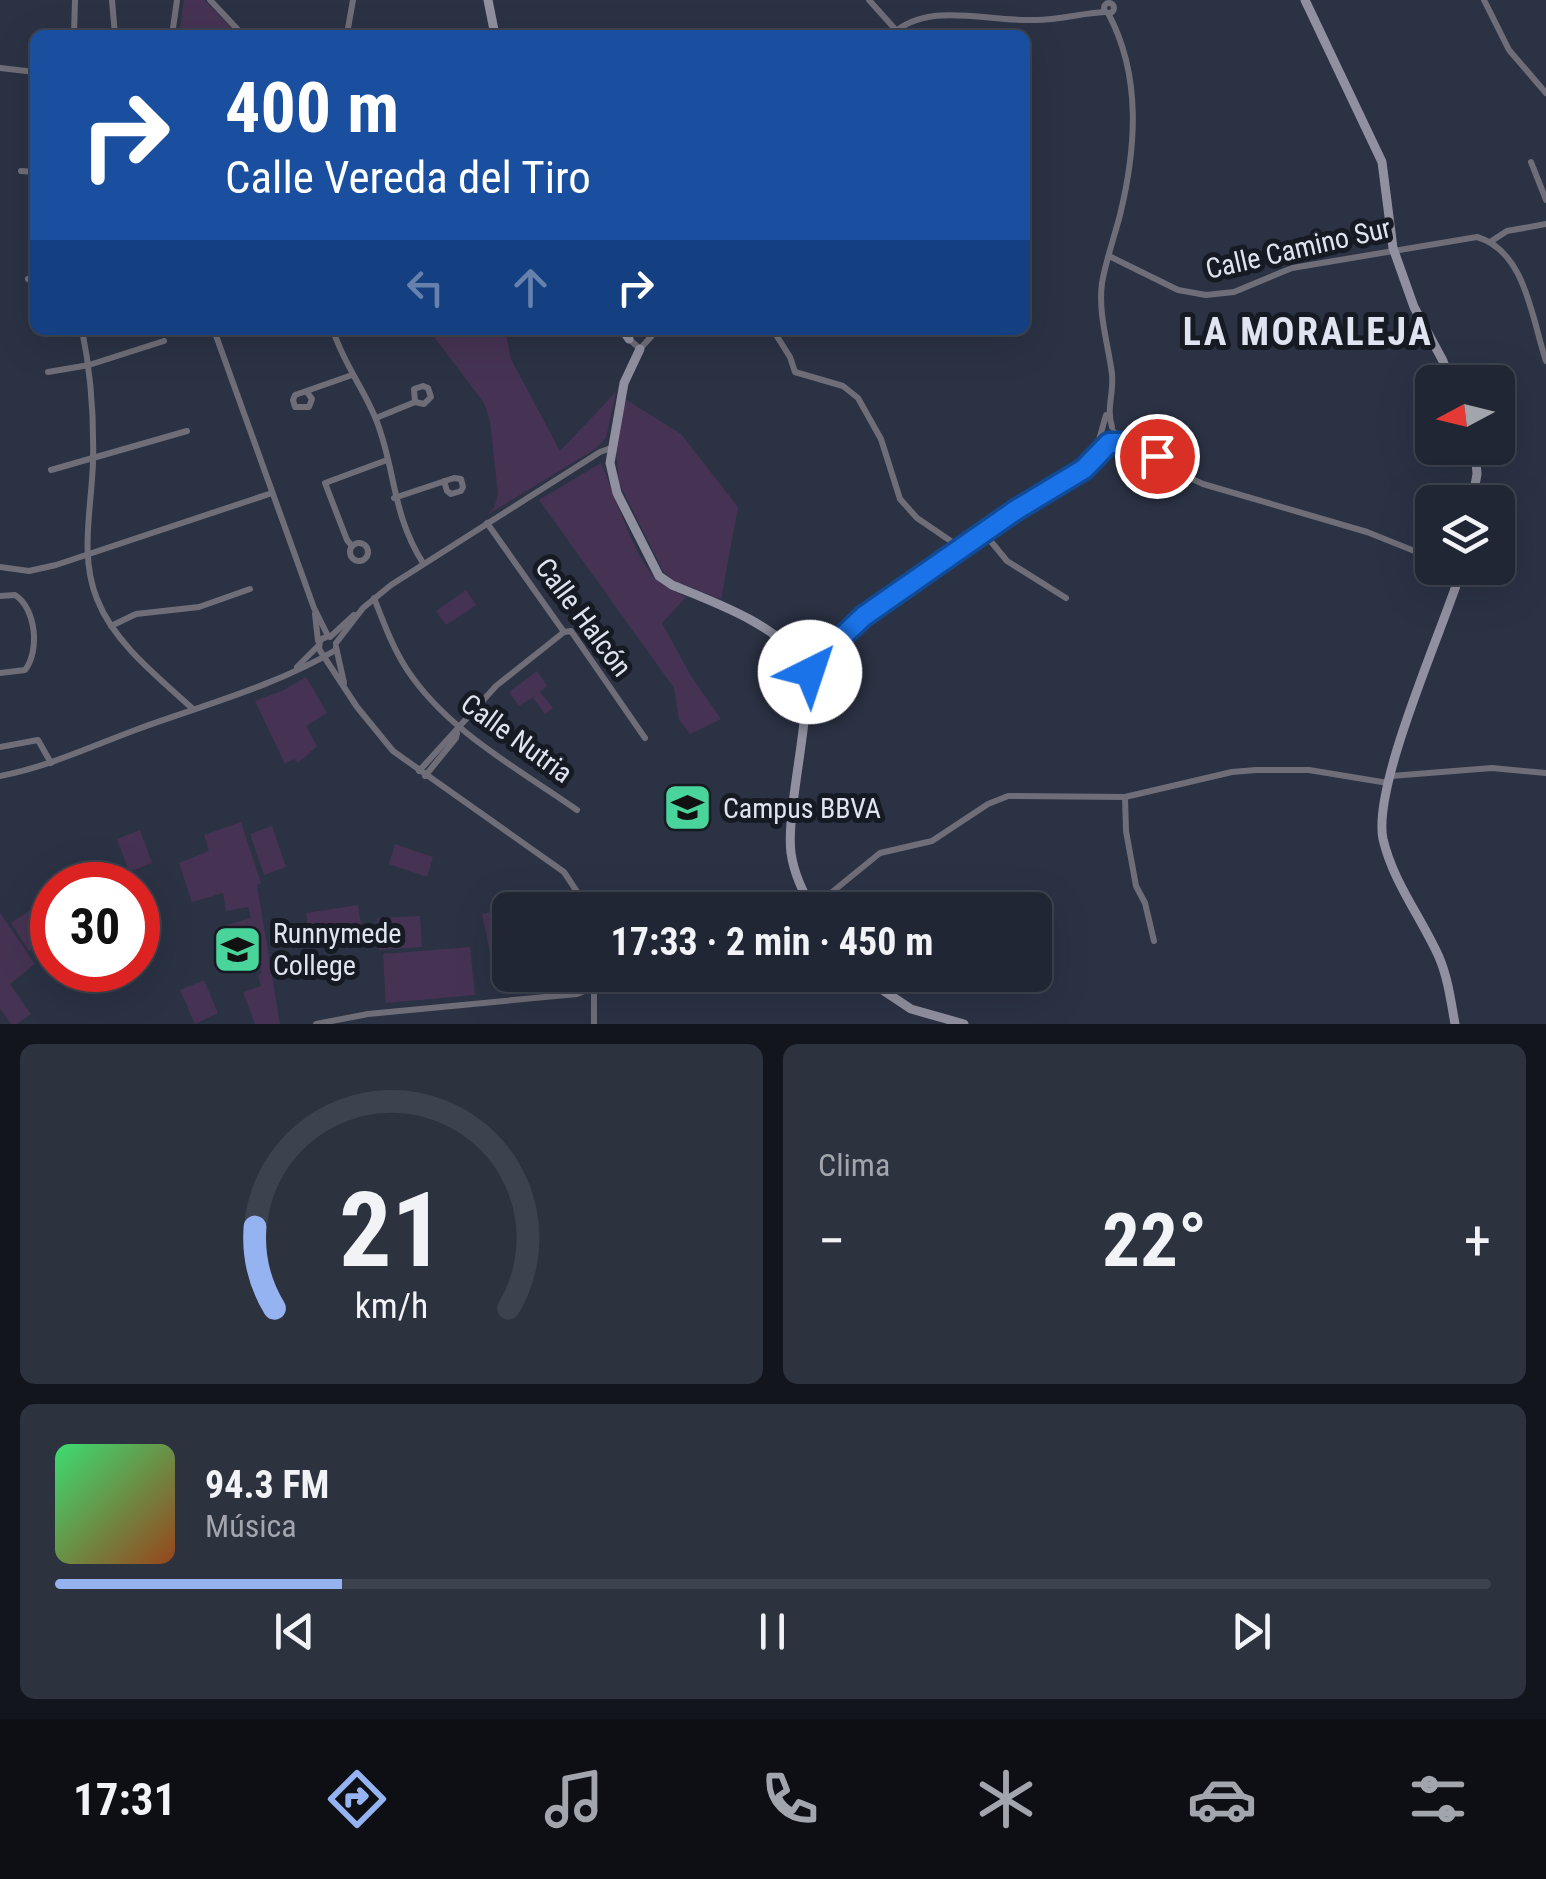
<!DOCTYPE html>
<html lang="es">
<head>
<meta charset="utf-8">
<style>
  :root { --surface:#202633; --page:#2d323f; --text:#f1f3f6; --muted:#a2a5ac; --line:#3d434e; --accent:#95b2f1 }
  body { margin:0; font-family:"Roboto Condensed",sans-serif; background:var(--page); color:var(--text); height:100vh; display:flex; flex-direction:column; font-size:38px; white-space:nowrap }
  * { box-sizing:border-box; margin:0 }
  p { font-size:32px; color:var(--muted) }
  .icon { flex:none; width:55px; height:55px; fill:none; stroke:currentColor; stroke-width:2; stroke-linecap:round; stroke-linejoin:round }
  .map { position:relative; height:1024px; overflow:hidden }
  .sheet { display:flex; flex-direction:column; gap:20px; padding:20px; background:#12151c; flex:1 }
  .sheet>* { flex:none }
  .guide { position:absolute; left:30px; top:30px; width:1000px; height:305px; border-radius:15px; box-shadow:0 10px 40px #0002,0 0 0 2px var(--line); background:#1a4fa0; color:#fff; overflow:hidden }
  .needle { width:65px; rotate:263deg }
  .tools { position:absolute; left:1415px; top:365px; display:grid; gap:20px }
  .tools a { display:grid; place-items:center; width:100px; height:100px; border-radius:15px; background:var(--surface); box-shadow:0 10px 40px #0002,0 0 0 2px var(--line); font-size:50px }
  .speed { position:absolute; left:30px; top:862px; display:flex; gap:20px; font-size:50px; font-weight:700; text-align:center }
  .speed>* { display:grid; place-content:center; width:130px; height:130px; border-radius:50%; background:var(--surface); box-shadow:0 10px 40px #0002,0 0 0 2px var(--line); line-height:1 }
  .speed .limit { border:15px solid #d22; background:#fff; color:#111 }
  .pin { position:absolute; display:grid; place-items:center; width:85px; height:85px; color:#fff; margin:-42px; border:5px solid #fff; border-radius:50%; box-shadow:0 2px 10px #0007 }
  .me { position:absolute; width:110px; margin:-55px; rotate:41deg; stroke-linejoin:round; filter:drop-shadow(0 0 8px #0008) }
  .turn { display:flex; align-items:center; gap:35px; height:210px; padding:0 30px; font-size:45px }
  .turn .icon { width:130px; height:130px; stroke-width:2.5 }
  .turn b { display:block; font-size:70px; line-height:85px }
  .lanes { display:flex; align-items:center; height:95px; padding:0 30px; background:#0003; justify-content:center; gap:50px; direction:ltr }
  .lanes .off { opacity:.35 }
  .big { font-size:75px; font-weight:700; line-height:1.1 }
  .sheet .tile { flex:1; display:flex; flex-direction:column; justify-content:center; gap:15px; min-width:0; padding:0 35px; border-radius:15px; background:var(--page) }
  .sheet .dial { align-items:center; gap:0 }
  .dial svg { height:260px; overflow:visible; fill:none; stroke:var(--line); stroke-width:7; stroke-linecap:round; text-anchor:middle }
  .dial text { fill:var(--text); stroke:none }
  .song { display:flex; align-items:center; gap:30px }
  .cover { width:120px; height:120px; border-radius:15px; background:linear-gradient(135deg,hsl(140 70% 55%),hsl(20 70% 35%)) }
  .played { height:10px; border-radius:5px; background:linear-gradient(90deg,var(--accent) 20%,var(--line) 20%) }
  .keys { display:flex; justify-content:space-around; direction:ltr }
  .heat { display:flex; justify-content:space-between; align-items:center; font-size:55px; direction:ltr }
  .sheet .tiles { flex:1; display:grid; gap:20px; grid-template-columns:1fr 1fr }
  .tile:last-child { grid-column:span 2 }
  .trip { position:absolute; left:492px; top:892px; width:560px; height:100px; border-radius:15px; background:var(--surface); box-shadow:0 10px 40px #0002,0 0 0 2px var(--line); font-weight:700; line-height:100px; text-align:center }
  .tabs { display:flex; height:160px; justify-content:space-around; align-items:center; background:#0d0f14; color:var(--muted) }
  .tabs .icon { width:70px; height:70px }
  .tabs .selected { color:var(--accent) }
  .tabs b { font-size:45px; color:var(--text) }
  .map>svg:first-child { display:block }
  .green { fill:#463353 }
  .lines { fill:none; stroke-linecap:round; stroke-linejoin:round }
  .street { stroke:#6f6e78; stroke-width:6 }
  .secondary { stroke:#9190a0; stroke-width:9 }
  .route-casing { stroke:#114b97; stroke-width:25 }
  .route { stroke:#1a73e8; stroke-width:18 }
  .labels { text-anchor:middle; stroke-width:10; stroke-linejoin:round; paint-order:stroke }
  .street-label { font-size:28px; fill:#dfe4f0; stroke:#161a22 }
  .poi-label { font-size:28px; fill:#dfe4f0; stroke:#161a22; text-anchor:start }
  .district-label { font-size:38px; font-weight:bold; letter-spacing:2.5px; fill:#dfe4f0; stroke:#161a22 }
</style>
</head>
<body>
<div class="map">
<svg width="1546" height="1024" viewBox="0 0 1546 1024">
  <rect width="100%" height="100%" fill="#2b3244"/>
  <g class="green">
    <polygon points="184,0 204,0 240,35 179,35"/>
    <polygon points="429,330 505,330 511,359 560,451 616,392 606,438 595,449 487,515 494,508 498,494 490,421 484,403"/>
    <polygon points="625,399 681,434 738,507 721,599 674,581 663,571 619,483 616,450"/>
    <path d="M601,463C615,494 633,557 657,580C665,588 676,592 686,597L662,623L691,676L721,719L690,734L679,720L674,688L539,500Z"/>
    <polygon points="466,590 476,605 446,625 436,611"/>
    <polygon points="537,671 547,686 540,692 553,708 545,714 533,698 535,696 519,706 509,692"/>
    <polygon points="306,677 327,713 306,726 317,746 298,763 294,759 285,764 255,701 284,690"/>
    <polygon points="241,822 261,883 257,885 280,1024 255,1024 243,992 261,986 258,975 262,973 252,940 244,942 241,935 225,941 221,927 251,918 248,907 226,911 223,893 192,902 179,863 209,851 204,835"/>
    <polygon points="272,826 286,867 264,875 250,834"/>
    <polygon points="140,830 152,863 129,872 117,839"/>
    <polygon points="395,844 433,857 427,877 389,864"/>
    <polygon points="38,905 52,928 52,936 29,951 11,923"/>
    <polygon points="358,905 362,931 310,939 306,913"/>
    <polygon points="500,910 507,945 489,949 482,914"/>
    <polygon points="0,913 35,964 10,984 31,1014 17,1024 11,1024 0,1009"/>
    <polygon points="420,916 422,947 379,950 377,918"/>
    <polygon points="470,947 475,995 386,1003 383,954"/>
    <polygon points="204,980 218,1013 195,1024 180,990"/>
  </g>
  <g class="lines">
    <g class="street">
      <polyline points="112,0 115,35"/>
      <polyline points="210,0 243,35"/>
      <polyline points="869,0 895,29"/>
      <polyline points="1484,0 1509,50 1546,93"/>
      <circle cx="1109" cy="8" r="5"/>
      <path d="M1108,13C1142,76 1136,149 1120,215C1114,238 1106,260 1102,283C1098,314 1108,343 1112,374C1114,393 1106,409 1112,427"/>
      <polyline points="347,34 353,0"/>
      <polyline points="74,35 75,0"/>
      <polyline points="172,35 177,0"/>
      <path d="M891,35C929,0 984,22 1036,20C1059,20 1082,13 1105,12"/>
      <polyline points="0,68 35,72"/>
      <polyline points="1531,162 1546,200"/>
      <polyline points="21,171 35,172"/>
      <polyline points="1490,242 1507,231 1546,224"/>
      <path d="M1109,256L1178,290L1206,295L1234,292L1292,268L1477,237C1526,251 1532,320 1546,361"/>
      <polyline points="28,279 35,278"/>
      <path d="M82,330C91,373 94,417 93,461C92,506 79,555 97,599C114,643 158,677 193,709"/>
      <polyline points="214,330 314,608 328,636"/>
      <path d="M333,330C343,363 365,390 377,422C396,472 392,514 423,563"/>
      <polyline points="773,330 790,357 795,372 843,386 858,398 881,439 900,499 917,518 961,548"/>
      <polyline points="629,339 640,349 657,330"/>
      <polyline points="48,372 89,365 164,341"/>
      <polyline points="307,392 312,399 309,407 295,407 293,400 295,395 352,375"/>
      <polyline points="1106,415 1099,440 1104,444 1121,443 1114,432"/>
      <polyline points="376,418 415,402 424,404 431,397 428,388 423,386 414,389 415,402"/>
      <polyline points="1121,443 1149,452 1177,472 1203,484 1367,532 1432,558"/>
      <polyline points="51,470 187,431"/>
      <polyline points="394,498 454,478 461,479 463,487 461,491 451,494 447,491 444,481"/>
      <polyline points="487,523 564,632 571,631 645,738"/>
      <polyline points="984,533 1007,561 1066,598"/>
      <circle cx="359" cy="552" r="9"/>
      <polyline points="352,546 347,540 325,483 387,460"/>
      <polyline points="0,567 29,571 56,565 272,493"/>
      <path d="M0,596L15,595C36,608 40,651 25,670L0,673"/>
      <path d="M374,598C383,621 392,646 406,668C446,730 517,768 577,810"/>
      <polyline points="315,614 318,641"/>
      <polyline points="111,626 136,614 199,607 250,589"/>
      <polyline points="328,636 320,640 319,649 357,707 393,751 564,872 589,910"/>
      <polyline points="330,637 354,615"/>
      <polyline points="336,643 363,608 391,585 600,452 611,448"/>
      <polyline points="336,647 344,683"/>
      <polyline points="297,667 318,646"/>
      <polyline points="807,675 864,615 1016,510 1084,469 1108,444"/>
      <polyline points="0,747 38,740 51,763"/>
      <polyline points="419,771 496,686 564,632"/>
      <path d="M0,776C48,767 92,746 138,729C204,705 277,685 334,651"/>
      <polyline points="425,776 456,738 457,733"/>
      <polyline points="1391,776 1492,768 1546,773"/>
      <polyline points="1125,797 1126,831 1136,886 1145,903 1154,941"/>
      <polyline points="810,910 880,853 932,841 988,804 1008,796 1125,797 1232,772 1256,770 1309,770 1388,783"/>
      <polyline points="316,1024 368,1014 577,994 625,975"/>
      <polyline points="594,1024 594,975"/>
    </g>
    <g class="secondary">
      <polyline points="488,0 495,35"/>
      <polyline points="1305,0 1382,162 1393,248 1414,307 1443,361 1451,382"/>
      <polyline points="623,330 629,339"/>
      <path d="M640,349L624,383L610,463L617,493L659,576L672,585C711,601 779,625 802,663C818,690 785,808 791,853C794,874 803,892 813,910"/>
      <polyline points="1472,502 1477,474 1475,448"/>
      <polyline points="860,975 911,1009 964,1024"/>
      <path d="M1455,1024C1451,1002 1448,978 1439,957C1421,917 1393,882 1383,839C1372,785 1444,627 1462,568"/>
    </g>
  </g>
  <g class="lines">
    <defs>
      <polyline id="route" points="810,672 827,651 864,616 1016,510 1084,469 1109,443 1121,443 1157,456"/>
    </defs>
    <use href="#route" class="route-casing"/>
    <use href="#route" class="route"/>
  </g>
  <defs>
    <symbol id="university-square" viewBox="-11 -11 22 22"><rect x="-9" y="-9" width="18" height="18" rx="4" fill="#49d49c" stroke="#161a22"/><path d="M0-5L7-2L0 1L-7-2ZM-4 1L0 2.5L4 1V4Q0 6-4 4Z" fill="#111"/></symbol>
    <symbol id="school-square" viewBox="-11 -11 22 22"><rect x="-9" y="-9" width="18" height="18" rx="4" fill="#49d49c" stroke="#161a22"/><path d="M0-5L7-2L0 1L-7-2ZM-4 1L0 2.5L4 1V4Q0 6-4 4Z" fill="#111"/></symbol>
  </defs>
  <g fill-rule="evenodd">
    <use href="#university-square" x="660" y="780" width="55" height="55"/>
    <use href="#school-square" x="210" y="922" width="55" height="55"/>
  </g>
  <g class="labels">
    <g class="street-label">
      <text transform="translate(1298 248) rotate(-13)" y="10">Calle Camino Sur</text>
      <text transform="translate(584 617) rotate(53)" y="10">Calle Halcón</text>
      <text transform="translate(517 738) rotate(36)" y="10">Calle Nutria</text>
    </g>
    <g class="poi-label">
      <text x="723" y="818">Campus BBVA</text>
      <text x="273" y="943">Runnymede<tspan x="273" dy="32">College</tspan></text>
    </g>
    <g class="district-label">
      <text x="1308" y="345">LA MORALEJA</text>
    </g>
  </g>
</svg>
<div class="tools">
<a><svg class="needle" viewBox="-14 -14 28 28"><path d="M0-13l5 13h-10z" fill="#e53935"/><path d="M0 13l5-13h-10z" fill="#a2a5ac"/></svg></a>
<a><svg class="icon" aria-label="layers" viewBox="0 0 24 24"><path d="M12 4l9 5-9 5-9-5zM3 14l9 5 9-5"/></svg></a>
</div>
<div class="speed"><div class="limit">30</div></div>
<div class="pin" style="left:1157px;top:456px;background:#d93025"><svg class="icon" aria-label="arrive" viewBox="0 0 24 24"><path d="M6 21V4h12l-3 4 3 4H6"/></svg></div>
<svg class="me" style="left:810px;top:672px" viewBox="-20 -20 40 40"><circle r="19" fill="#fff"/><path d="M0-13L10 11 0 6-10 11z" fill="#1a73e8"/></svg>
<div class="trip">17:33 · 2 min · 450 m</div>
<div class="guide">
<div class="turn"><svg class="icon" aria-label="right" viewBox="0 0 24 24"><path d="M7 20v-9h11M14 6l5 5-5 5"/></svg><div><b>400 m</b>Calle Vereda del Tiro</div></div>
<div class="lanes"><svg class="icon off" aria-label="left" viewBox="0 0 24 24"><path d="M17 20v-9H6M10 6l-5 5 5 5"/></svg><svg class="icon off" aria-label="ahead" viewBox="0 0 24 24"><path d="M12 20V5M6 11l6-6 6 6"/></svg><svg class="icon" aria-label="right" viewBox="0 0 24 24"><path d="M7 20v-9h11M14 6l5 5-5 5"/></svg></div>
</div>
</div>
<section class="sheet">
<div class="tiles">
<div class="tile dial"><svg viewBox="0 0 100 80">
<path d="M14 69A42 42 0 1 1 86 69"/>
<path d="M14 69A42 42 0 0 1 8 44" stroke="#95b2f1"/>
<text x="50" y="56" font-size="32" font-weight="700">21</text>
<text x="50" y="72" font-size="11">km/h</text>
</svg></div>
<div class="tile"><p>Clima</p>
<div class="heat"><a>−</a><b class="big">22°</b><a>+</a></div>
</div>
<div class="tile">
<div class="song"><i class="cover"></i><div><b>94.3 FM</b><p>Música</p></div></div>
<div class="played"></div>
<div class="keys"><svg class="icon" aria-label="previous" viewBox="0 0 24 24"><path d="M18 5L8 12l10 7zM5 5v14"/></svg><svg class="icon" aria-label="pause" viewBox="0 0 24 24"><path d="M8 5v14M16 5v14"/></svg><svg class="icon" aria-label="next" viewBox="0 0 24 24"><path d="M6 5l10 7-10 7zM19 5v14"/></svg></div>
</div>
</div>
</section>
<nav class="tabs">
<b>17:31</b>
<svg class="icon selected" aria-label="directions" viewBox="0 0 24 24"><path d="M12 3l9 9-9 9-9-9zM9 14v-3h6M13 9l2 2-2 2"/></svg>
<svg class="icon" aria-label="music" viewBox="0 0 24 24"><path d="M9 18V5l10-2v13"/><circle cx="6" cy="18" r="3"/><circle cx="16" cy="16" r="3"/></svg>
<svg class="icon" aria-label="phone" viewBox="0 0 24 24"><path d="M5 4h4l2 5-3 2q2 4 5 5l2-3 5 2v4C11 20 4 13 5 4z"/></svg>
<svg class="icon" aria-label="climate" viewBox="0 0 24 24"><path d="M12 3v18M4 7l16 10M4 17L20 7"/></svg>
<svg class="icon" aria-label="car" viewBox="0 0 24 24"><path d="M5 17H2v-5l4-1 3-4h7l3 4 3 1v5h-3M9 17h6M6 11h13"/><circle cx="7" cy="17" r="2"/><circle cx="17" cy="17" r="2"/></svg>
<svg class="icon" aria-label="filters" viewBox="0 0 24 24"><path d="M4 7h16M4 17h16"/><circle cx="9" cy="7" r="2"/><circle cx="15" cy="17" r="2"/></svg>
</nav>
</body>
</html>
